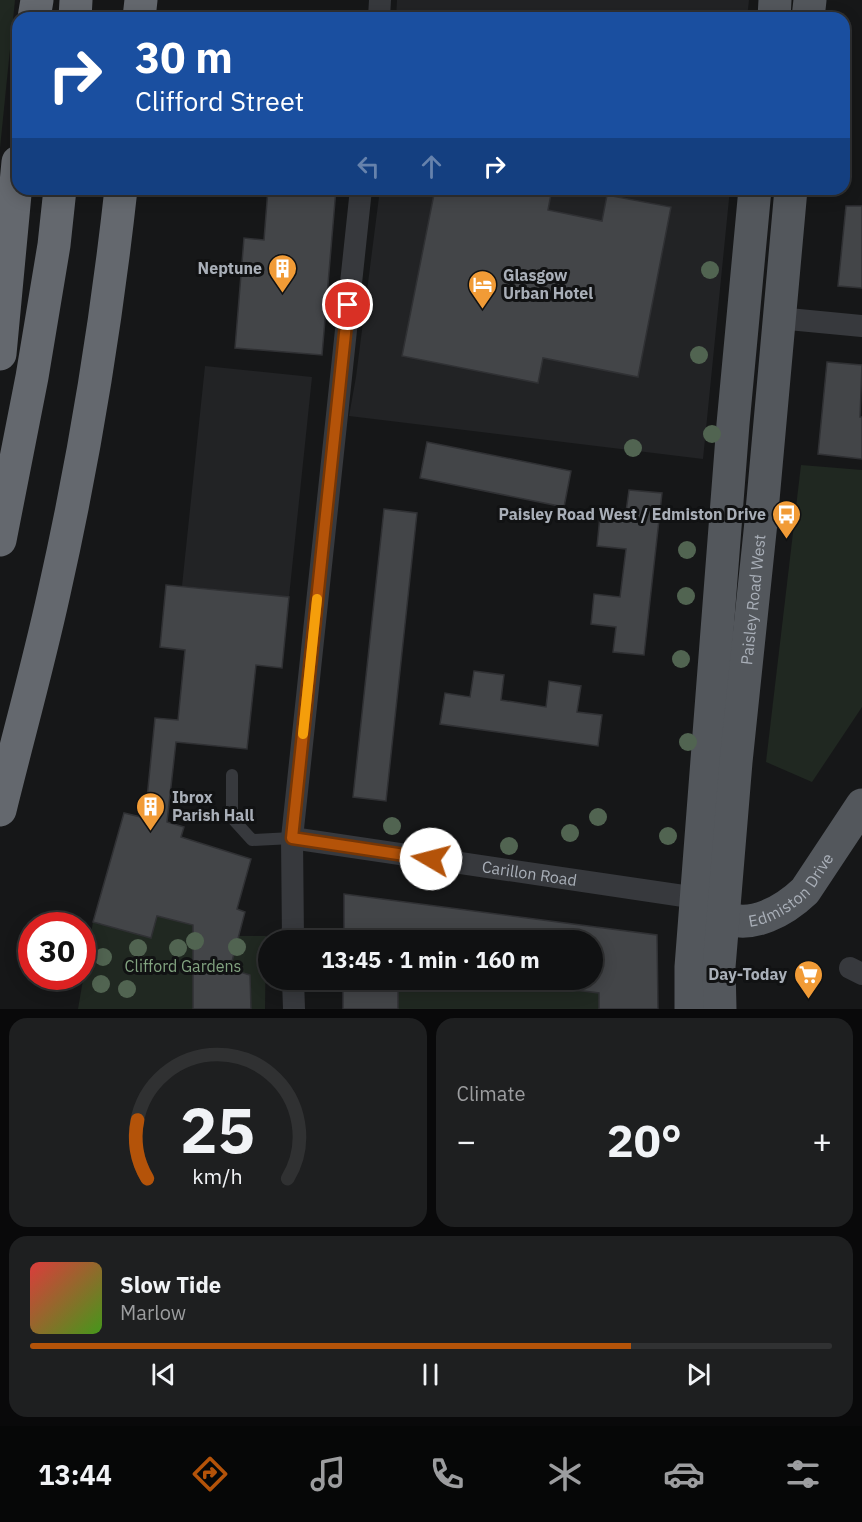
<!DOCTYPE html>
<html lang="en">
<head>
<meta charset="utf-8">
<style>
  :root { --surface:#101112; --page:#1e1f20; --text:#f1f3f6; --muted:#9c9d9f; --line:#303132; --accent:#b45309 }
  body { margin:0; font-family:"IBM Plex Sans",sans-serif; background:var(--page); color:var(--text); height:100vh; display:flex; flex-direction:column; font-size:22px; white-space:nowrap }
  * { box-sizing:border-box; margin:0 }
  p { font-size:20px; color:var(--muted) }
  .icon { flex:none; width:33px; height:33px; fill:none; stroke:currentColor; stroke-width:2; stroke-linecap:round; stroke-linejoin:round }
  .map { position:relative; height:1009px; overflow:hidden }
  .details { display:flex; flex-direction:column; gap:9px; padding:9px; background:#09090a; flex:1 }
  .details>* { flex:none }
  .hud { position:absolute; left:12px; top:12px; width:838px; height:183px; border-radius:18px; box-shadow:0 3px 15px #0003,0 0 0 2px var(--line); background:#1a4fa0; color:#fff; overflow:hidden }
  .speed { position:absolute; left:18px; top:912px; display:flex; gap:12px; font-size:30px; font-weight:700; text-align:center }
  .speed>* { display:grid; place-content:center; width:78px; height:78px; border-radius:50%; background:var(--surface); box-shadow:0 3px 15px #0003,0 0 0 2px var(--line); line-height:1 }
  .speed .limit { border:9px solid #d22; background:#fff; color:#111 }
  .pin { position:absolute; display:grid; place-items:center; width:51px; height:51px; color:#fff; margin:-26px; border:3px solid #fff; border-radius:50%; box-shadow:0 2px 6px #0007 }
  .me { position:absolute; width:66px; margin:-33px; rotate:278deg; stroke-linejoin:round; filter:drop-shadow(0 0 4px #0008) }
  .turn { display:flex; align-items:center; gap:21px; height:126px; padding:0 24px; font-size:27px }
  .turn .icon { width:78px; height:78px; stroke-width:2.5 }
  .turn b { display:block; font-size:42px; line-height:51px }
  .lanes { display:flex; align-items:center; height:57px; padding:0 24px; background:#0003; justify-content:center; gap:30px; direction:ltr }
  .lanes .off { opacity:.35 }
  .big { font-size:45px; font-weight:800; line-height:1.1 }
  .details .tile { flex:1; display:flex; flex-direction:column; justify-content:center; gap:9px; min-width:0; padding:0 21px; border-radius:18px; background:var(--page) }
  .details .dial { align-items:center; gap:0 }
  .dial svg { height:156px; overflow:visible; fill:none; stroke:var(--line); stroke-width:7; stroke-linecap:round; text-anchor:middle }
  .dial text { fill:var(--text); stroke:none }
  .song { display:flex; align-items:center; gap:18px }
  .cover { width:72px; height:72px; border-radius:9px; background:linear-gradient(135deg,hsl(0 70% 55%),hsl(100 70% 35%)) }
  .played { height:6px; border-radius:3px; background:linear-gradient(90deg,var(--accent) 75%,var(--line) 75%) }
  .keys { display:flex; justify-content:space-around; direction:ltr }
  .heat { display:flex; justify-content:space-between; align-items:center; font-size:33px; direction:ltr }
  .details .tiles { flex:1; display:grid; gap:9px; grid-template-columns:1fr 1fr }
  .tile:last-child { grid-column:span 2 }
  .trip { position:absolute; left:258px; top:930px; width:345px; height:60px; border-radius:30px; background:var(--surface); box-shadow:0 3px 15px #0003,0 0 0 2px var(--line); font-weight:800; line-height:60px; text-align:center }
  .menu { display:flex; height:96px; justify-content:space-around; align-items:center; background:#060707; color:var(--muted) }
  .menu .icon { width:42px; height:42px }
  .menu .on { color:var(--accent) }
  .menu b { font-size:27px; color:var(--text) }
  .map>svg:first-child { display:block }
  .built { fill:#222325 }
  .green { fill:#202821 }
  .building { fill:#434548; stroke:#303134; stroke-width:1.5 }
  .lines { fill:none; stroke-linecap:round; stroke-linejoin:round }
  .lane { stroke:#37393d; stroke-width:12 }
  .street { stroke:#37393d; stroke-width:22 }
  .primary { stroke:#53575c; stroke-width:33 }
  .highway { stroke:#64686e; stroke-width:33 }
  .tree { fill:#516451 }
  .route-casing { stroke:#753606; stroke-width:15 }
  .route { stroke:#b45309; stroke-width:10 }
  .slow { stroke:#f59e0b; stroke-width:10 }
  .labels { text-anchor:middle; stroke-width:6; stroke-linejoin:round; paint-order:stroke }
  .poi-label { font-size:16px; font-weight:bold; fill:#a9afb8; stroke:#111213; text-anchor:end }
  .street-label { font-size:16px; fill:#a9afb8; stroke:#111213 }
  .park-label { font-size:16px; fill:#82a380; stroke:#111213 }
</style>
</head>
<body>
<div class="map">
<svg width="862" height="1009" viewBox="0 0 862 1009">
  <rect width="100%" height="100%" fill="#161718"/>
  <g class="built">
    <polygon points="397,0 749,0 747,18 396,18"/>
    <polygon points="380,189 730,189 703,459 349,416 356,377"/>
    <polygon points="205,366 312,377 289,597 182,586"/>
  </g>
  <g class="green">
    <polygon points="0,0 15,0 0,148"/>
    <polygon points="801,465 862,470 862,707 812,782 766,762"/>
    <polygon points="157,916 239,936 266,936 265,1009 78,1009 93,922 151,938"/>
    <polygon points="398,980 495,980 599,993 599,1009 398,1009"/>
  </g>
  <g class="building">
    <polygon points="268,189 336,189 322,355 235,348 244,238 264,240"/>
    <polygon points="435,189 552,189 548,210 602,221 607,195 671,207 638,377 543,358 538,383 402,356"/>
    <polygon points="846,206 862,206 862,288 838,286"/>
    <polygon points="827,362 862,365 860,417 862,417 862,459 818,454"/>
    <polygon points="427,442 571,471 564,507 420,478"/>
    <polygon points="629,490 662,493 644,655 613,652 616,627 591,624 594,594 620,597 626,549 597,546 600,516 625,519"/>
    <polygon points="384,509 417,513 386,801 353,797"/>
    <polygon points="166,585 289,597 282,668 256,665 247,749 176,742 167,822 184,827 181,837 251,859 237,909 245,912 230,969 250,975 251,1009 193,1009 193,925 157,916 151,938 93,922 124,813 145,818 155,718 178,720 185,650 160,647"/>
    <polygon points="474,671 504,675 501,700 546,707 549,681 581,686 577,712 602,715 598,746 440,724 445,693 470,697"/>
    <polygon points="344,894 657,935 658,1009 599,1009 599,993 495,980 592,980 592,940 344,940"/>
    <rect x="343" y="980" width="55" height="29"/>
  </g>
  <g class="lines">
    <polyline class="lane" points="232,775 232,818 252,840 292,838"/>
    <g class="street">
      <polyline points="379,18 380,0"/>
      <polyline points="778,318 862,326"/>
      <path id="s1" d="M292,838L697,898"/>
      <polyline points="293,940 292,838 361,189"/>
      <polyline points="850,968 862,974"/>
      <polyline points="293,980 294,1009"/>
    </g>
    <g class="primary">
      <polyline points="774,18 775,0"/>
      <polyline points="808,18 810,0"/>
      <path id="s2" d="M708,906C713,909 718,914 723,917C752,930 785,910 805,891L862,805"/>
      <polyline points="691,1009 691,967 733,424 755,189"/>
      <path id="s3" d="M720,1009L719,967L736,762L761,522L791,189"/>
    </g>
    <g class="highway">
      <polyline points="34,18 37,0"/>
      <polyline points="75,18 76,0"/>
      <polyline points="139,18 141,0"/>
      <polyline points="0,354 18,162"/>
      <polyline points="0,540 32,377 54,245 60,189"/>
      <path d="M0,810C18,737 38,666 54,593C84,460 106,325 121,189"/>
    </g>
  </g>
  <g class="tree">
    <circle cx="710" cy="270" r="9"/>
    <circle cx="699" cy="355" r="9"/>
    <circle cx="712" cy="434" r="9"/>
    <circle cx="633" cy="448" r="9"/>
    <circle cx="687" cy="550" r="9"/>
    <circle cx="686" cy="596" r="9"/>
    <circle cx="681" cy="659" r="9"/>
    <circle cx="688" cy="742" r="9"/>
    <circle cx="598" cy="817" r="9"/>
    <circle cx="392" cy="826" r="9"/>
    <circle cx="570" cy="833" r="9"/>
    <circle cx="668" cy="836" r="9"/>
    <circle cx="509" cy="846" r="9"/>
    <circle cx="195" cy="941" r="9"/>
    <circle cx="237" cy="947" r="9"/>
    <circle cx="138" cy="948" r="9"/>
    <circle cx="178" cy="948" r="9"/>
    <circle cx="103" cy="957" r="9"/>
    <circle cx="101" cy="984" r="9"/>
    <circle cx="127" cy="989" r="9"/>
  </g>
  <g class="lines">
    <defs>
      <polyline id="route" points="348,305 292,838 431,859"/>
    </defs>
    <use href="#route" class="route-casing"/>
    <use href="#route" class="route"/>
    <polyline class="slow" points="303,734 317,599"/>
  </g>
  <defs>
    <symbol id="building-pin" viewBox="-11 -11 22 30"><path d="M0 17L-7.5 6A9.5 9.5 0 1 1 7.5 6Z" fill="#f19b36" stroke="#111213"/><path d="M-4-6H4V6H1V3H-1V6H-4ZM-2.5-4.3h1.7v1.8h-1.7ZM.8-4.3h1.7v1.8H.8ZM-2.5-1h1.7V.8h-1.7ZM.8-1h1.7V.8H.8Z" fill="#fff"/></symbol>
    <symbol id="hotel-pin" viewBox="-11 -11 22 30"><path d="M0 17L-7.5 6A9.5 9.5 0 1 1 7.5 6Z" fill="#f19b36" stroke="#111213"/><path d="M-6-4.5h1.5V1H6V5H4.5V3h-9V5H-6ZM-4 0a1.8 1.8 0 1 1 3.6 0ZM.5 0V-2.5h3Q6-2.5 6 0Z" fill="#fff"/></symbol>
    <symbol id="bus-pin" viewBox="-11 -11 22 30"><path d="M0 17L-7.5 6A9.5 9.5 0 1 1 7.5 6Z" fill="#f19b36" stroke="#111213"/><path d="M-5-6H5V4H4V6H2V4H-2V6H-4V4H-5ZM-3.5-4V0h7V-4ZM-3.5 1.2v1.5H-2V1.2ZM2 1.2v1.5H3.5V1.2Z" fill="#fff"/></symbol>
    <symbol id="supermarket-pin" viewBox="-11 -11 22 30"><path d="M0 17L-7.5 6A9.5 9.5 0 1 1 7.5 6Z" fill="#f19b36" stroke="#111213"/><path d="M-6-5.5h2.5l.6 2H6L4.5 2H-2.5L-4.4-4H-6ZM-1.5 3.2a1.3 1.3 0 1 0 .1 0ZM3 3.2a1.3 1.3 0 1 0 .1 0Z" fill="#fff"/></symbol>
  </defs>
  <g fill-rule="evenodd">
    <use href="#building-pin" x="266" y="252" width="33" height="45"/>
    <use href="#hotel-pin" x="466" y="268" width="33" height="45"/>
    <use href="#bus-pin" x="770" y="498" width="33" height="45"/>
    <use href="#building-pin" x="134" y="790" width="33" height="45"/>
    <use href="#supermarket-pin" x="792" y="958" width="33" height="45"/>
  </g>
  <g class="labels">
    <g class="poi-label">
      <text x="262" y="274">Neptune</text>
      <text x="503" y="281" text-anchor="start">Glasgow<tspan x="503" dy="18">Urban Hotel</tspan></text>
      <text x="766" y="520">Paisley Road West / Edmiston Drive</text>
      <text x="172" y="803" text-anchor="start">Ibrox<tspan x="172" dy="18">Parish Hall</tspan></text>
      <text x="787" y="980">Day-Today</text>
    </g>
    <g class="street-label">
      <text dy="6" stroke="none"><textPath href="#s3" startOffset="411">Paisley Road West</textPath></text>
      <text dy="6" stroke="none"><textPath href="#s1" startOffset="240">Carillon Road</textPath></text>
      <text dy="6" stroke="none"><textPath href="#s2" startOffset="99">Edmiston Drive</textPath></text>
    </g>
    <g class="park-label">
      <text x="183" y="972">Clifford Gardens</text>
    </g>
  </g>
</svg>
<div class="speed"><div class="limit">30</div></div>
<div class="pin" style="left:348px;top:305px;background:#d93025"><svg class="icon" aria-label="arrive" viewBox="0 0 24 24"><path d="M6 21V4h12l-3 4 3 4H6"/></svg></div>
<svg class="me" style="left:431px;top:859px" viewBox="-20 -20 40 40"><circle r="19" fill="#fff"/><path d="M0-13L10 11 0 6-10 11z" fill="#b45309"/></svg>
<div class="trip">13:45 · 1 min · 160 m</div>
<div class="hud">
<div class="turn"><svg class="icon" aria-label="right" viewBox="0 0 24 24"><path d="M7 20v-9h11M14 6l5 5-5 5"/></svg><div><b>30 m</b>Clifford Street</div></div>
<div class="lanes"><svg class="icon off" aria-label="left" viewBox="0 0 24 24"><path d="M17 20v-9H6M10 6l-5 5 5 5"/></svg><svg class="icon off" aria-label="ahead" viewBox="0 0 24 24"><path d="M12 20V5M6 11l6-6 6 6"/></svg><svg class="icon" aria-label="right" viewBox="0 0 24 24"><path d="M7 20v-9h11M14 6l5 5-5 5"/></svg></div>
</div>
</div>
<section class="details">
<div class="tiles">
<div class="tile dial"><svg viewBox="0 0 100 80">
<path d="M14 69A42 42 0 1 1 86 69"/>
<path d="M14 69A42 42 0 0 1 9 39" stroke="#b45309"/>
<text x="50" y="56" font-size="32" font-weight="700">25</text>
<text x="50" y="72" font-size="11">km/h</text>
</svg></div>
<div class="tile"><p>Climate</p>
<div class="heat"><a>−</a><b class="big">20°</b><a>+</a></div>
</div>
<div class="tile">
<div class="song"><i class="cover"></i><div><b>Slow Tide</b><p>Marlow</p></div></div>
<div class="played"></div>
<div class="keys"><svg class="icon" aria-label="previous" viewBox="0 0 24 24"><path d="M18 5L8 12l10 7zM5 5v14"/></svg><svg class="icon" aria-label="pause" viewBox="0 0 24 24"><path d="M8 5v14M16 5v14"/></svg><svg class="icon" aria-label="next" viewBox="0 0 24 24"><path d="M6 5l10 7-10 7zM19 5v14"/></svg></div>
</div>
</div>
</section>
<nav class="menu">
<b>13:44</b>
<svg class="icon on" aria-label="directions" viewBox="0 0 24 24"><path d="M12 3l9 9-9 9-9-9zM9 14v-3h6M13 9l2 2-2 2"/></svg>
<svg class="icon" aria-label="music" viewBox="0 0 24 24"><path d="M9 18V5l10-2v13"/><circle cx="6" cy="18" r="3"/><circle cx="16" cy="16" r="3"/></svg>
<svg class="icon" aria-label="phone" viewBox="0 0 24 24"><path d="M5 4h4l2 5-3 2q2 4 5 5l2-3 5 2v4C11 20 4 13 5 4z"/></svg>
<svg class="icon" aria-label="climate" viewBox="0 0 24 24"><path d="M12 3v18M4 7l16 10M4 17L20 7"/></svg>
<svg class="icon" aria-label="car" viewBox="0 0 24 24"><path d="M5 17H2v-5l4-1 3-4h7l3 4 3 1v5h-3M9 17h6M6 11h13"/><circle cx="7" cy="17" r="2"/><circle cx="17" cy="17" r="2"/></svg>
<svg class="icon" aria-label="filters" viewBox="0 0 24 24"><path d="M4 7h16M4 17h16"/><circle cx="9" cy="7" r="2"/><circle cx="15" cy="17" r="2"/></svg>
</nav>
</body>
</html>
